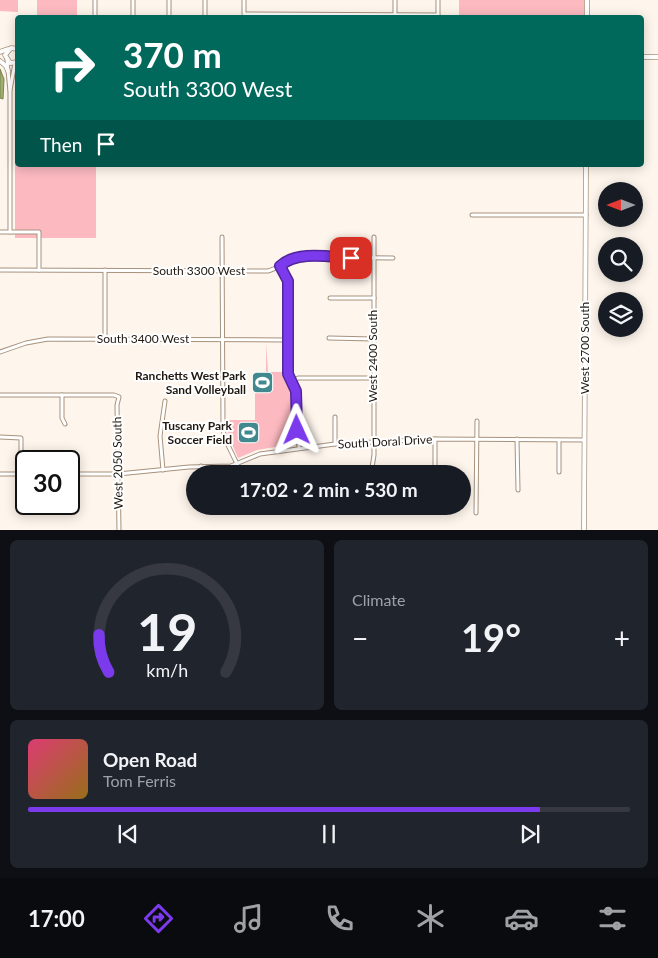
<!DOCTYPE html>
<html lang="en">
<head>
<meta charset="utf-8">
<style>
  :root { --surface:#171b24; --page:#20242c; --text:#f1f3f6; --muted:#9ea1a6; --line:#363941; --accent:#7c3aed }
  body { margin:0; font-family:Lato,sans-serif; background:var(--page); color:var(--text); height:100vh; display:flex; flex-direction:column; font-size:19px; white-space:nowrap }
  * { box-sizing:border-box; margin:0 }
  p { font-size:16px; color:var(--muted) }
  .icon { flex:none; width:28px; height:28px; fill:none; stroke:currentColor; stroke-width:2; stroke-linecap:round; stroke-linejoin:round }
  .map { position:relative; height:530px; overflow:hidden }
  .drawer { display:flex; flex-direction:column; gap:10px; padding:10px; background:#0d0f14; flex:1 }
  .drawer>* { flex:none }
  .banner { position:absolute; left:15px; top:15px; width:629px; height:152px; border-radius:5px; box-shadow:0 2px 12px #0003; background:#00695c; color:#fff; overflow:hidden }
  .needle { width:32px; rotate:270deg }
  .tools { position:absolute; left:598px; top:182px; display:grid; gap:10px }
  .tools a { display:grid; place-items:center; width:45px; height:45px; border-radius:50%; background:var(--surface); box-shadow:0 2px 12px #0003; font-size:25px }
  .speed { position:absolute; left:15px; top:450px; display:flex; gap:10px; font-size:25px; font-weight:700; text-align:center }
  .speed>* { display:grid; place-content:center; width:65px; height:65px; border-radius:50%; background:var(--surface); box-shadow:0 2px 12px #0003; line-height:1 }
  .speed .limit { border:2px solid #111; border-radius:8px; background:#fff; color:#111 }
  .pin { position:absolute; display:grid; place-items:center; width:42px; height:42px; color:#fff; margin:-21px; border-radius:10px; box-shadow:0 2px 8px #0006 }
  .me { position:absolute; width:55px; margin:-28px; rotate:359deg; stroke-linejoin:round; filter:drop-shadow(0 0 4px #0008) }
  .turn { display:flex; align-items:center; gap:18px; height:105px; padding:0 25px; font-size:22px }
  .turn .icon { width:65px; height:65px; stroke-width:2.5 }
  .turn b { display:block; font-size:35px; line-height:42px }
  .then { display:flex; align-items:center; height:48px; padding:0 25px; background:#0003; gap:10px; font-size:19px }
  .big { font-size:38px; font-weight:700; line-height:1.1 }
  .drawer .tile { flex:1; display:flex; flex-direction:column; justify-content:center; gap:8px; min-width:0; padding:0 18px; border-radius:8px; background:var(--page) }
  .drawer .dial { align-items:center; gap:0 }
  .dial svg { height:130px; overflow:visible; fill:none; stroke:var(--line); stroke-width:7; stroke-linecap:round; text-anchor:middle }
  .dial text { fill:var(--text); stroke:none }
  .song { display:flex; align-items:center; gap:15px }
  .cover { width:60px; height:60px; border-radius:8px; background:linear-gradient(135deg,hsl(340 70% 55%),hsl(40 70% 35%)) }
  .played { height:5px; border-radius:2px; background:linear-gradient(90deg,var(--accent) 85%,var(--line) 85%) }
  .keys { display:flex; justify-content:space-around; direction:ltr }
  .heat { display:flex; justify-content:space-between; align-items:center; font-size:28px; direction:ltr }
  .drawer .tiles { flex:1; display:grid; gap:10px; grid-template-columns:1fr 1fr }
  .tile:last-child { grid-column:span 2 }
  .trip { position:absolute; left:186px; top:465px; width:285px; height:50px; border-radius:25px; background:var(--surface); box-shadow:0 2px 12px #0003; font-weight:700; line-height:50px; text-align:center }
  .dock { display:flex; height:80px; justify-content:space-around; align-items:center; background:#090b0e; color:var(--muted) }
  .dock .icon { width:35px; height:35px }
  .dock .active { color:var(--accent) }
  .dock b { font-size:22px; color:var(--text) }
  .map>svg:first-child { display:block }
  .green { fill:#fcb9c0 }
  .water { fill:#9eb06f; stroke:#788252 }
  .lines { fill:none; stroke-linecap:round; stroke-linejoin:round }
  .minor-casing { stroke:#a7927d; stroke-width:5 }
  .tertiary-casing { stroke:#a7927d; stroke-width:5.5 }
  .minor { stroke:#fff; stroke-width:3 }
  .tertiary { stroke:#fff; stroke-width:4 }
  .route-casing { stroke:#51269a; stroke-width:12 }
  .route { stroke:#7c3aed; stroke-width:9 }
  .labels { text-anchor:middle; stroke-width:4; stroke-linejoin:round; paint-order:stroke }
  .street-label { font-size:12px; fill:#201810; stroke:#fff }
  .poi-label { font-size:12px; font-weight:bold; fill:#201810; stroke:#fff; text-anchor:end }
</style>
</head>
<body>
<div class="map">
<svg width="658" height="531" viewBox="0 0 658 531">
  <rect width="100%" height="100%" fill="#fef5ec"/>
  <g class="green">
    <polygon points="0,0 18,0 18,12 0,11"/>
    <rect x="37" y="0" width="40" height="17"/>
    <rect x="459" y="0" width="125" height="17"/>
    <polygon points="15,126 17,126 18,165 96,165 96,238 15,238"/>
    <polygon points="266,343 268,372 284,372 293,395 294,444 257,450 238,458 228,435 226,420 255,420 255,375 266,375"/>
  </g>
  <polygon class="water" points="0,69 4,79 3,99 0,98"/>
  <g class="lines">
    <defs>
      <g id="minor">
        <polyline points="95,0 95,18"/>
        <polyline points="169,0 169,18"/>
        <polyline points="205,0 205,18"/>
        <polyline points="244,0 244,14 438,15"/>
        <polyline points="395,0 395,15"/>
        <polyline points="438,0 438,18"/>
        <polyline points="133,18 133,0"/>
        <polyline points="7,60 10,91 10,232"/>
        <polyline points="10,90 15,63"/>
        <polyline points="472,215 586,215"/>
        <polyline points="0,232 39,232 39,270"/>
        <polyline points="222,237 223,425 224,437 242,474"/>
        <polyline points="280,266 288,281 289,374 296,391 299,448"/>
        <path d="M0,270L268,271C279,268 285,260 297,257L393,258"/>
        <polyline points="105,270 105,339"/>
        <polyline points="330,298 374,298"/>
        <polyline points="329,338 374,339"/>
        <polyline points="0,352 26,343 48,339 288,340"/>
        <polyline points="292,382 298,378 373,378"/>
        <polyline points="0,395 114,395 119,397 117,405 119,531"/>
        <polyline points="62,395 62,418 65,424"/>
        <polyline points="335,417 335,444"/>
        <polyline points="0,437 21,438 21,470"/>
        <polyline points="517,439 518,490"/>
        <polyline points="559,440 559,472"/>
        <polyline points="201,466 201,474"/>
        <polyline points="163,470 160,436 165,401"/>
        <polyline points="0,474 26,474"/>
        <polyline points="69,474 118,474 189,467 231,466 260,454 335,444 435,439 584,440"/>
        <polyline points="371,474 374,455 374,237"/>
        <polyline points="435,474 435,439"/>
        <polyline points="244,506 244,509"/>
        <polyline points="371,509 371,506"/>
        <polyline points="476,513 477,421"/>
      </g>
      <g id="tertiary">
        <polyline points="587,18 587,0"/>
        <polyline points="18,49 11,48 5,55 10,63 18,62"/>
        <polyline points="0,52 8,49"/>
        <polyline points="641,57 658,57"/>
        <polyline points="0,61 6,66 8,71"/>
        <polyline points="584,531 586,165"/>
      </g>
    </defs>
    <use href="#minor" class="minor-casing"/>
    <use href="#tertiary" class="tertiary-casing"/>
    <use href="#minor" class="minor"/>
    <use href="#tertiary" class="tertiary"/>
  </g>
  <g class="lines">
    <defs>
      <path id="route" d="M297,430L296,391L288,374V281L280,266C297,250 330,257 351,258"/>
    </defs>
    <use href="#route" class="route-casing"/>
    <use href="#route" class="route"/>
  </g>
  <defs>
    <symbol id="stadium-square" viewBox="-11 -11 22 22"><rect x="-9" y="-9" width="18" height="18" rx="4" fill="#41898f" stroke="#fff"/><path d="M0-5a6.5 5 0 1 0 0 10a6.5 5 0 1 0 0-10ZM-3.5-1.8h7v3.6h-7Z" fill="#fff"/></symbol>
  </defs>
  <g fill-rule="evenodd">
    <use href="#stadium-square" x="250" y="370" width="25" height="25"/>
    <use href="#stadium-square" x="236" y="420" width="25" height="25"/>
  </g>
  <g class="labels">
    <g class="street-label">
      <text x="199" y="275">South 3300 West</text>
      <text x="143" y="343">South 3400 West</text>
      <text transform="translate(585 348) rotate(-90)" y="4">West 2700 South</text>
      <text transform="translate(373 356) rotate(-90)" y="4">West 2400 South</text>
      <text transform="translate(385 442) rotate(-3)" y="4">South Doral Drive</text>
      <text transform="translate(118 463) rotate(-91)" y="4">West 2050 South</text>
    </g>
    <g class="poi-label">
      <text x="246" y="380">Ranchetts West Park<tspan x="246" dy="14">Sand Volleyball</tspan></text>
      <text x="232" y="430">Tuscany Park<tspan x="232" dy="14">Soccer Field</tspan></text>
    </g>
  </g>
</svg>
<div class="tools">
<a><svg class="needle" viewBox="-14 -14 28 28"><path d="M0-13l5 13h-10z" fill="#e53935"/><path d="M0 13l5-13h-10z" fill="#9ea1a6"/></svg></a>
<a><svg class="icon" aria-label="search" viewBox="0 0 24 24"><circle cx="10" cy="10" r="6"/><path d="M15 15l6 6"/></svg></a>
<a><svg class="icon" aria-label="layers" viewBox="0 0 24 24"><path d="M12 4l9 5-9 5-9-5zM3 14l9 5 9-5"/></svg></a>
</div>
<div class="speed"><div class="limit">30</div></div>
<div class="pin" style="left:351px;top:258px;background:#d93025"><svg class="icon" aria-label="arrive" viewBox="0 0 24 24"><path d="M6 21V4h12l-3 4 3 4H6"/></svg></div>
<svg class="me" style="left:297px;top:430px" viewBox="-20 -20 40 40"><path d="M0-17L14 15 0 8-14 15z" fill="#7c3aed" stroke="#fff" stroke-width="4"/></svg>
<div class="trip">17:02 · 2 min · 530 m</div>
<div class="banner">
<div class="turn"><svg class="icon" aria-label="right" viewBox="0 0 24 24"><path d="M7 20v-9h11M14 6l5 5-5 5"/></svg><div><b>370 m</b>South 3300 West</div></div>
<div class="then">Then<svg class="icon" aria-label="arrive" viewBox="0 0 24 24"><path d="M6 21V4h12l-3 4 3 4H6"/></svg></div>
</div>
</div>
<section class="drawer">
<div class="tiles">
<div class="tile dial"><svg viewBox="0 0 100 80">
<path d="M14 69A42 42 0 1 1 86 69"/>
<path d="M14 69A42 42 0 0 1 8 46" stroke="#7c3aed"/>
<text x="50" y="56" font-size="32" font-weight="700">19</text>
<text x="50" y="72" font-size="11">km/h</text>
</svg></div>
<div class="tile"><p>Climate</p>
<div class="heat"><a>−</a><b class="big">19°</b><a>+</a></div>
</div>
<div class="tile">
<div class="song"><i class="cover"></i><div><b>Open Road</b><p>Tom Ferris</p></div></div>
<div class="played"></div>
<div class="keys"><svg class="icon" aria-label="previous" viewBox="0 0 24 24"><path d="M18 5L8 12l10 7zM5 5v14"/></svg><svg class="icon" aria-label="pause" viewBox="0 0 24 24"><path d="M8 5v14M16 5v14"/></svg><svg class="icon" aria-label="next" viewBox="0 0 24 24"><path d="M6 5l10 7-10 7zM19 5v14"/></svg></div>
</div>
</div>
</section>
<nav class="dock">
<b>17:00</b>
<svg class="icon active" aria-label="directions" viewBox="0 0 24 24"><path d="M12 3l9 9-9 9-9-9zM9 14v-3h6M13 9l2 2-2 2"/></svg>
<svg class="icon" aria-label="music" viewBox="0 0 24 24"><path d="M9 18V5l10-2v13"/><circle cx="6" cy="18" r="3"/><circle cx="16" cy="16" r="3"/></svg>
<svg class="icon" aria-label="phone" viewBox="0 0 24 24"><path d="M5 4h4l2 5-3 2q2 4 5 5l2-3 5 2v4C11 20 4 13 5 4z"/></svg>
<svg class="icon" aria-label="climate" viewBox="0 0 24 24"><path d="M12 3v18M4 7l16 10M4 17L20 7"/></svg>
<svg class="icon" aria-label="car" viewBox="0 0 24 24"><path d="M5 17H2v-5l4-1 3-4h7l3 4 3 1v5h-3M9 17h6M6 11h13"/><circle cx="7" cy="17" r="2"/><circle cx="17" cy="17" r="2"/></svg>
<svg class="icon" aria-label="filters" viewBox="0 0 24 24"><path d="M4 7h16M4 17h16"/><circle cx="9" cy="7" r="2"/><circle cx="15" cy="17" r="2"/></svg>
</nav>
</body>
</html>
